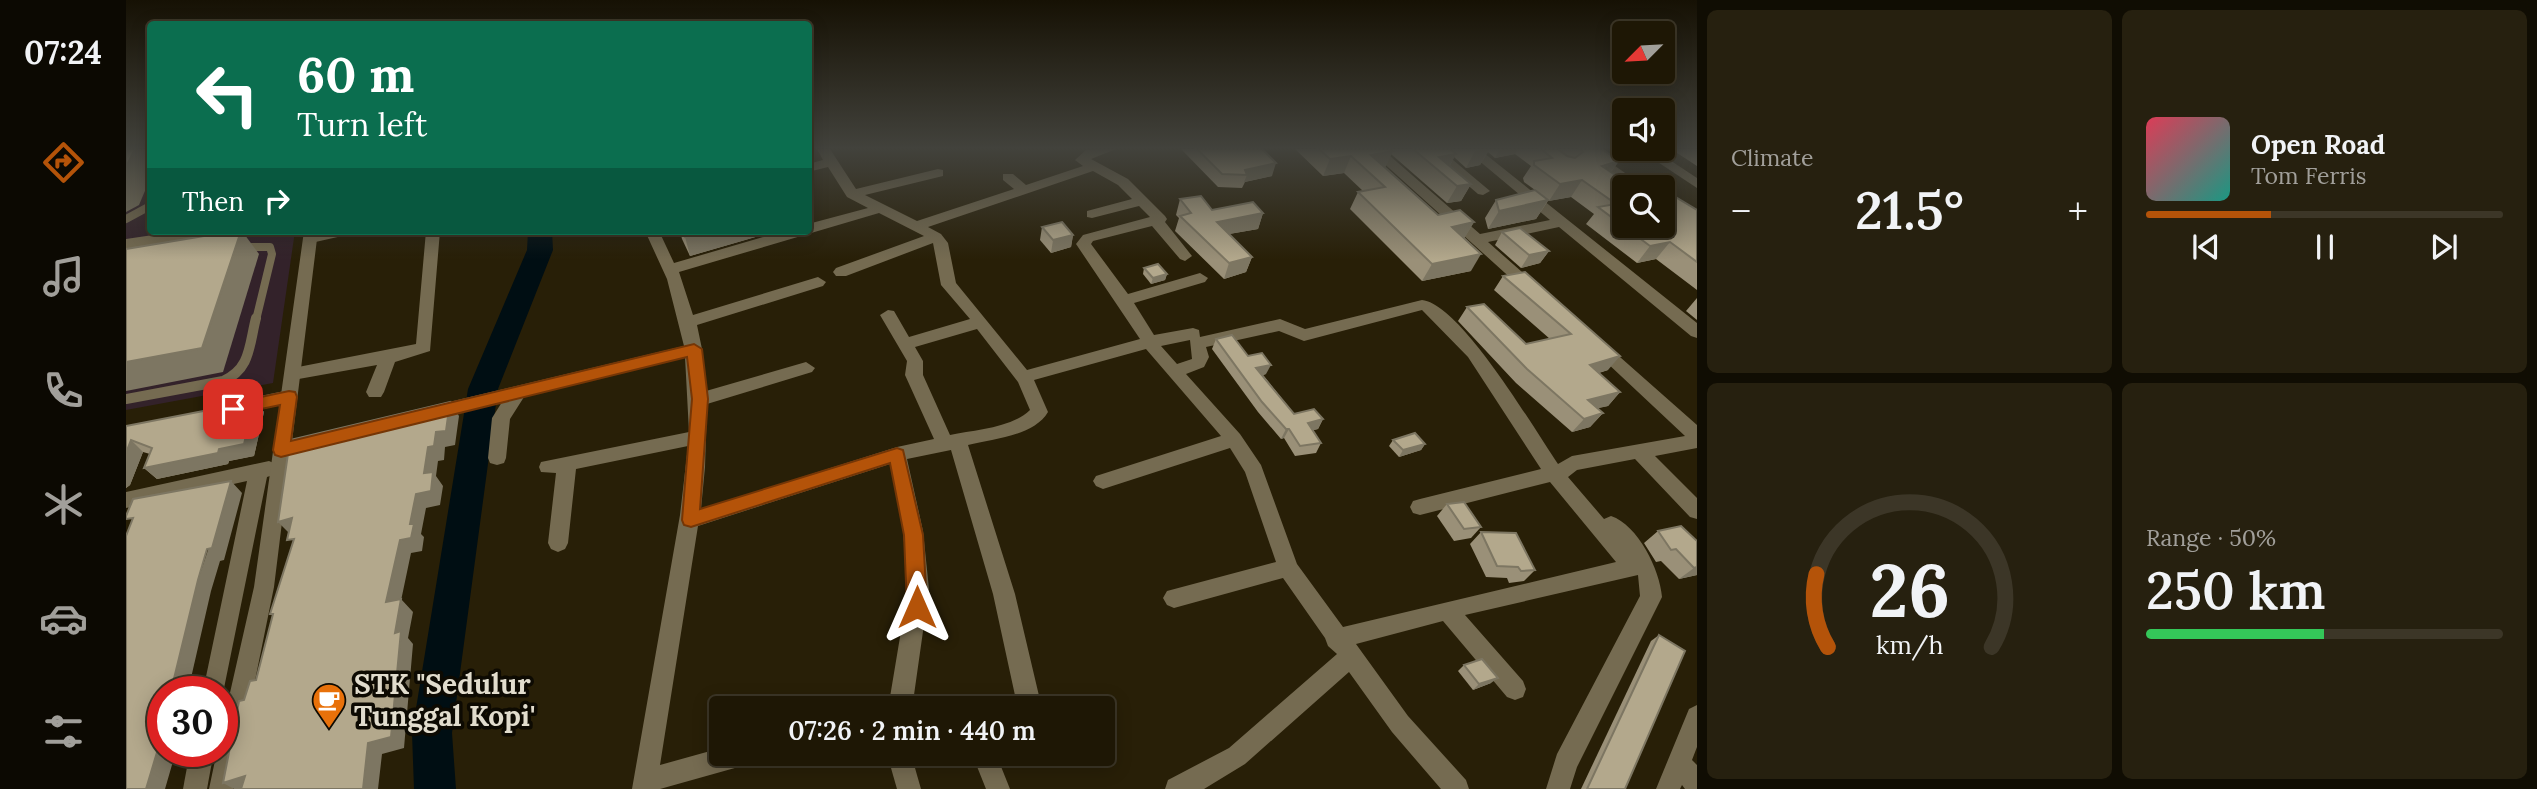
<!DOCTYPE html>
<html lang="en">
<head>
<meta charset="utf-8">
<style>
  :root { --surface:#1e1705; --page:#26200f; --text:#f1f3f6; --muted:#a19f9a; --line:#3c3627; --accent:#b45309 }
  body { margin:0; font-family:Lora,serif; background:var(--page); color:var(--text); height:100vh; display:flex; flex-direction:column; font-size:26px; white-space:nowrap }
  * { box-sizing:border-box; margin:0 }
  p { font-size:23px; color:var(--muted) }
  .icon { flex:none; width:38px; height:38px; fill:none; stroke:currentColor; stroke-width:2; stroke-linecap:round; stroke-linejoin:round }
  .map { position:relative; flex:1; overflow:hidden }
  .details { display:flex; flex-direction:column; gap:10px; padding:10px; background:#100d03; width:840px }
  .details>* { flex:none }
  .top-card { position:absolute; left:21px; top:21px; width:665px; height:214px; border-radius:7px; box-shadow:0 4px 18px #0003,0 0 0 2px var(--line); background:#0b6e4f; color:#fff; overflow:hidden }
  .needle { width:46px; rotate:246deg }
  .controls { position:absolute; left:1486px; top:21px; display:grid; gap:14px }
  .controls a { display:grid; place-items:center; width:63px; height:63px; border-radius:7px; background:var(--surface); box-shadow:0 4px 18px #0003,0 0 0 2px var(--line); font-size:35px }
  .speed { position:absolute; left:21px; top:676px; display:flex; gap:14px; font-size:35px; font-weight:700; text-align:center }
  .speed>* { display:grid; place-content:center; width:91px; height:91px; border-radius:50%; background:var(--surface); box-shadow:0 4px 18px #0003,0 0 0 2px var(--line); line-height:1 }
  .speed .limit { border:10px solid #d22; background:#fff; color:#111 }
  .pin { position:absolute; display:grid; place-items:center; width:60px; height:60px; color:#fff; margin:-30px; border-radius:14px; box-shadow:0 4px 10px #0006 }
  .me { position:absolute; width:77px; margin:-38px; rotate:0deg; stroke-linejoin:round; filter:drop-shadow(0 0 5px #0008) }
  .turn { display:flex; align-items:center; gap:24px; height:147px; padding:0 35px; font-size:32px }
  .turn .icon { width:91px; height:91px; stroke-width:2.5 }
  .turn b { display:block; font-size:49px; line-height:60px }
  .then { display:flex; align-items:center; height:66px; padding:0 35px; background:#0003; gap:14px; font-size:26px }
  .big { font-size:52px; font-weight:600; line-height:1.1 }
  .details .widget { flex:1; display:flex; flex-direction:column; justify-content:center; gap:10px; min-width:0; padding:0 24px; border-radius:10px; background:var(--page) }
  .details .dial { align-items:center; gap:0 }
  .dial svg { height:182px; overflow:visible; fill:none; stroke:var(--line); stroke-width:7; stroke-linecap:round; text-anchor:middle }
  .dial text { fill:var(--text); stroke:none }
  .song { display:flex; align-items:center; gap:21px }
  .cover { width:84px; height:84px; border-radius:10px; background:linear-gradient(135deg,hsl(350 70% 55%),hsl(170 70% 35%)) }
  .played { height:7px; border-radius:4px; background:linear-gradient(90deg,var(--accent) 35%,var(--line) 35%) }
  .keys { display:flex; justify-content:space-around; direction:ltr }
  .heat { display:flex; justify-content:space-between; align-items:center; font-size:38px; direction:ltr }
  .charge { height:10px; border-radius:5px; background:linear-gradient(90deg,#34c759 50%,var(--line) 0) }
  .details .tiles { flex:1; display:grid; gap:10px; grid-template-columns:repeat(2,1fr) }
  .trip { position:absolute; left:583px; top:696px; width:406px; height:70px; border-radius:7px; background:var(--surface); box-shadow:0 4px 18px #0003,0 0 0 2px var(--line); font-weight:600; line-height:70px; text-align:center }
  main { display:flex; flex:1; min-height:0 }
  .menu { display:flex; flex-direction:column; width:126px; justify-content:space-around; align-items:center; background:#0c0902; color:var(--muted) }
  .menu .icon { width:49px; height:49px }
  .menu .on { color:var(--accent) }
  .menu b { font-size:32px; color:var(--text) }
  .map>svg:first-child { display:block }
  .industrial { fill:#33222a }
  .lines { fill:none; stroke-linecap:round; stroke-linejoin:round }
  .river { fill:#000e13; fill-rule:evenodd }
  .service-far1 { stroke:#756b51; stroke-width:8 }
  .service { stroke:#756b51; stroke-width:10 }
  .minor { fill:#756b51; fill-rule:evenodd }
  .tertiary { fill:#756b51; fill-rule:evenodd }
  .wall { fill:#9a9078 }
  .shaded-wall { fill:#7d7662 }
  .building { fill:#b3a88c; stroke:#7d7662; stroke-width:2 }
  .route { fill:#b45309; stroke:#753606; stroke-width:2 }
  .labels { text-anchor:middle; stroke-width:7; stroke-linejoin:round; paint-order:stroke }
  .near-poi-label { font-size:28px; font-weight:bold; fill:#e1dccd; stroke:#0d0a02; text-anchor:start }
</style>
</head>
<body>
<main>
<nav class="menu">
<b>07:24</b>
<svg class="icon on" aria-label="directions" viewBox="0 0 24 24"><path d="M12 3l9 9-9 9-9-9zM9 14v-3h6M13 9l2 2-2 2"/></svg>
<svg class="icon" aria-label="music" viewBox="0 0 24 24"><path d="M9 18V5l10-2v13"/><circle cx="6" cy="18" r="3"/><circle cx="16" cy="16" r="3"/></svg>
<svg class="icon" aria-label="phone" viewBox="0 0 24 24"><path d="M5 4h4l2 5-3 2q2 4 5 5l2-3 5 2v4C11 20 4 13 5 4z"/></svg>
<svg class="icon" aria-label="climate" viewBox="0 0 24 24"><path d="M12 3v18M4 7l16 10M4 17L20 7"/></svg>
<svg class="icon" aria-label="car" viewBox="0 0 24 24"><path d="M5 17H2v-5l4-1 3-4h7l3 4 3 1v5h-3M9 17h6M6 11h13"/><circle cx="7" cy="17" r="2"/><circle cx="17" cy="17" r="2"/></svg>
<svg class="icon" aria-label="filters" viewBox="0 0 24 24"><path d="M4 7h16M4 17h16"/><circle cx="9" cy="7" r="2"/><circle cx="15" cy="17" r="2"/></svg>
</nav>
<div class="map">
<svg width="1571" height="789" viewBox="0 0 1571 789">
  <rect width="100%" height="100%" fill="#281f07"/>
  <polygon class="industrial" points="0,149 24,149 24,231 169,231 147,383 0,410"/>
  <g class="lines">
    <polygon class="river" points="402,231 426,231 427,250 372,389 326,733 330,789 288,789 286,733 342,389 401,250"/>
    <g class="service-far1">
      <polyline points="0,219 24,206"/>
      <polyline points="114,247 144,247 146,254 130,320"/>
    </g>
    <path class="service" d="M0,399L97,381C125,369 123,345 130,318"/>
    <g class="minor">
      <path d="M691,149H704L730,189L812,169L817,170V176L739,195L791,221L888,189L877,180V174H887L900,185L957,166L949,160L960,150L990,149L965,159L1002,179L1039,216L1041,219L1039,222L1066,256L1059,261L1054,259L1026,226L967,241L965,244L1002,294L1074,273L1082,278L1079,282L1008,303L1028,335L1067,328L1073,330L1074,337L1154,319L1179,329L1296,300C1335,304 1408,429 1432,464L1446,456L1559,436L1463,346L1471,340L1477,342L1571,425V448L1529,456L1571,498V519L1564,517L1509,459L1451,470L1442,477L1478,519L1485,516C1512,525 1534,570 1536,597L1451,767L1444,789H1420L1431,754L1514,596L1512,575L1339,615L1397,681L1400,689L1397,697L1389,700L1381,697L1317,621L1230,644L1282,716L1340,780L1343,789H1315L1266,732L1223,672L1119,764L1078,789H1039L1042,780L1103,748L1211,654L1202,646L1199,638L1157,578L1048,608L1041,605L1037,598L1041,591L1150,562L1119,472L1104,448L977,489L970,486L967,481L970,476L1095,436L1020,349L908,380L922,412C908,436 867,439 842,445L889,594L914,700L910,708H894L890,700L867,594L825,450L781,459L797,531L803,589L786,709H762L782,589L777,531L764,464L572,526L534,765L595,748V754H628L624,762L616,766L534,789H506L554,515L562,446L450,469L442,543L439,549L432,552L425,549L422,543L430,473L415,472L413,467L415,462L563,432L559,357L398,397L384,419L380,458L378,463L371,465L364,463L362,458L366,418L376,402L306,420L300,418L297,413L300,408L306,406L558,346L541,279L519,231H533L548,263L658,231H682V224L742,208L721,197L702,167L682,172V164L697,160ZM967,171L992,185L1006,199L961,211V217L966,218L1013,206L1024,217L957,235L950,244L1014,339L901,370L830,283L822,243L815,234L802,227ZM753,213L798,236L710,268L707,272L710,276H720L807,243L815,285L844,319L783,337L768,311L762,310L754,315L781,361L779,375L808,439L771,447L575,509L579,467L581,404L686,372L689,368L680,362L580,391L576,349L571,325L697,286L700,282L692,277L567,315L553,272ZM1296,310L1342,357L1415,469L1294,499L1287,501L1284,507L1287,513L1294,515L1424,482L1490,562L1217,627L1171,564L1135,465L1114,434L1060,374L1078,367L1083,357L1080,347L1153,331L1178,341ZM851,329L892,382L904,410C886,428 848,430 824,435L797,375V361L789,347ZM1064,340L1066,359L1051,364L1035,346Z"/>
      <polygon points="1242,149 1256,149 1354,234 1424,220 1339,149 1353,149 1571,323 1571,338 1565,336 1433,227 1362,242 1414,288 1406,293 1400,292"/>
      <polygon points="1300,149 1314,149 1364,191 1357,195 1352,194"/>
      <polygon points="1450,149 1465,149 1519,187 1503,187"/>
      <polygon points="1512,149 1527,149 1571,178 1571,188"/>
      <polygon points="197,231 227,231 225,234 185,243 178,238 180,235"/>
      <polygon points="300,231 314,231 304,351 269,362 258,392 255,397 243,397 240,392 251,365 167,380 161,378 158,374 161,370 167,368 290,344"/>
      <polygon points="163,390 169,392 172,397 169,402 110,415 104,413 101,408 104,403 110,401"/>
      <polygon points="143,461 150,464 152,469 150,474 141,477 96,698 96,691 77,691 121,481 0,508 0,492"/>
      <polygon points="1571,705 1571,747 1566,760 1571,765 1571,789 1559,789 1556,785 1554,789 1530,789 1563,709"/>
      <polygon points="64,751 88,751 81,789 57,789"/>
      <polygon points="761,754 785,754 795,789 771,789"/>
      <polygon points="846,754 870,754 884,789 860,789"/>
    </g>
    <g class="tertiary">
      <polygon points="54,231 90,231 83,235 0,249 0,239"/>
      <polygon points="178,231 192,231 148,587 107,789 83,789 91,751 96,751 96,728 128,587"/>
    </g>
  </g>
  <g class="wall">
    <polygon points="1055,149 1136,149 1146,176 1119,182 1116,188 1092,187"/>
    <polygon points="1169,149 1476,149 1493,161 1485,172 1498,187 1548,196 1571,210 1571,290 1530,259 1511,263 1460,224 1468,214 1445,197 1422,201 1410,219 1362,229 1359,218 1370,200 1409,190 1398,182 1397,178 1405,166 1389,154 1369,158 1362,152 1354,165 1340,168 1328,157 1324,166 1345,184 1335,201 1321,203 1265,154 1259,167 1312,215 1348,222 1338,238 1345,271 1296,281 1224,209 1232,192 1237,191 1218,173 1197,176"/>
    <polygon points="1545,149 1571,149 1571,166"/>
    <polygon points="1054,199 1086,210 1137,213 1132,229 1103,234 1126,257 1120,272 1098,279 1049,231 1053,218 1050,215"/>
    <polygon points="916,227 947,235 945,247 925,253 914,240"/>
    <polygon points="554,231 650,231 564,256 556,239"/>
    <polygon points="1376,232 1423,251 1414,263 1395,268 1369,245"/>
    <polygon points="1018,268 1041,274 1039,280 1025,284 1017,274"/>
    <polygon points="1399,272 1482,370 1473,373 1494,392 1482,406 1471,408 1477,413 1464,427 1446,432 1390,383 1332,321 1341,307 1400,344 1424,339 1368,290 1377,276"/>
    <polygon points="1571,298 1571,320 1560,311"/>
    <polygon points="1090,339 1122,356 1140,374 1137,375 1168,414 1197,419 1192,429 1187,430 1195,443 1190,453 1169,456 1158,438 1155,439 1132,412 1086,349"/>
    <polygon points="129,401 138,412 128,456 103,461 102,464 31,479 18,468 24,454 17,452 4,485 0,488 0,426"/>
    <polygon points="1267,440 1299,444 1295,450 1273,457 1263,446"/>
    <polygon points="1321,504 1355,527 1345,538 1328,541 1311,516"/>
    <polygon points="1532,531 1571,541 1571,575 1553,579 1535,561 1530,562 1518,543"/>
    <polygon points="1355,532 1409,570 1398,581 1383,583 1381,578 1360,577 1344,544"/>
    <polygon points="1533,635 1499,789 1455,789 1525,641"/>
    <polygon points="1338,665 1365,683 1347,690 1332,671"/>
  </g>
  <g class="shaded-wall">
    <polygon points="9,149 24,149 24,179 13,205 0,212 0,167"/>
    <polygon points="1363,149 1354,165 1340,168 1349,151"/>
    <polygon points="1374,149 1392,149 1389,154 1369,158"/>
    <polygon points="686,151 687,160 682,162 682,153"/>
    <polygon points="1267,151 1259,168 1245,155"/>
    <polygon points="1330,154 1321,171 1313,157"/>
    <polygon points="1225,156 1218,173 1197,176 1204,159"/>
    <polygon points="1493,161 1481,177 1476,166"/>
    <polygon points="1150,163 1146,176 1118,182 1121,175 1119,170"/>
    <polygon points="1456,180 1445,197 1423,201 1434,184"/>
    <polygon points="1345,184 1335,201 1321,203 1331,186"/>
    <polygon points="1422,200 1410,219 1362,229 1373,211"/>
    <polygon points="1137,213 1132,229 1086,237 1091,222"/>
    <polygon points="1348,222 1338,239 1326,227"/>
    <polygon points="115,231 116,231 133,254 97,372 0,391 0,362"/>
    <polygon points="580,231 650,231 564,256 559,237"/>
    <polygon points="947,235 945,247 925,253 927,240"/>
    <polygon points="1544,242 1530,259 1511,263 1524,246"/>
    <polygon points="1423,251 1414,263 1395,268 1403,255"/>
    <polygon points="1355,254 1345,271 1296,281 1306,264"/>
    <polygon points="1126,257 1120,272 1098,279 1103,263"/>
    <polygon points="1041,274 1039,280 1025,284 1027,278"/>
    <polygon points="1494,356 1482,370 1452,379 1464,365"/>
    <polygon points="1145,365 1140,374 1126,378 1130,368"/>
    <polygon points="1494,392 1482,406 1452,413 1462,400"/>
    <polygon points="129,401 138,412 128,456 103,461 102,464 31,479 18,468 93,449"/>
    <polygon points="324,402 333,416 329,445 319,447 318,460 312,461 310,476 317,486 314,505 300,508 295,534 298,537 296,551 285,553 272,615 260,602 274,540 284,524 290,494 298,473 302,447"/>
    <polygon points="1477,413 1464,427 1446,432 1458,419"/>
    <polygon points="1197,419 1192,429 1177,433 1182,423"/>
    <polygon points="1160,429 1163,429 1158,438 1155,439"/>
    <polygon points="5,440 17,452 4,485 0,488 0,453"/>
    <polygon points="1299,444 1295,450 1273,457 1277,450"/>
    <polygon points="105,481 116,493 98,560 94,561 85,591 62,691 45,691 72,580"/>
    <polygon points="166,518 166,536 152,522"/>
    <polygon points="1571,567 1571,575 1553,579 1568,568"/>
    <polygon points="275,599 287,612 282,638 287,644 278,748 256,754 252,789 237,789 242,743 269,633"/>
    <polygon points="1372,678 1365,683 1347,690 1353,684"/>
    <polygon points="37,707 37,751 50,751 39,789 20,789 27,741"/>
    <polygon points="119,776 128,789 108,789 97,783"/>
  </g>
  <g class="building">
    <polygon points="0,149 9,149 0,167"/>
    <polygon points="1071,149 1136,149 1150,163 1119,170 1121,175 1096,174"/>
    <polygon points="1193,149 1265,149 1267,151 1245,155 1312,215 1334,210 1348,222 1326,227 1355,254 1306,264 1232,192 1259,187 1225,156 1204,159"/>
    <polygon points="1287,149 1324,149 1330,154 1313,157 1345,184 1331,186"/>
    <polygon points="1415,149 1432,149 1441,156 1449,158 1457,152 1454,149 1476,149 1493,161 1476,166 1507,187 1498,187 1498,226 1536,226 1536,187 1513,187 1539,182 1546,187 1548,196 1571,210 1571,262 1544,242 1524,246 1472,207 1490,204 1456,180 1434,184 1408,165 1408,161 1426,158"/>
    <polygon points="1409,190 1422,200 1373,211 1370,200"/>
    <polygon points="1075,196 1086,210 1127,202 1137,213 1091,222 1126,257 1103,263 1054,216 1065,213 1054,199"/>
    <polygon points="936,222 947,235 927,240 916,227"/>
    <polygon points="1394,228 1423,251 1403,255 1376,232"/>
    <polygon points="108,231 115,231 76,348 0,362 0,249"/>
    <polygon points="556,231 580,231 559,237"/>
    <polygon points="1032,264 1041,274 1027,278 1018,268"/>
    <polygon points="1399,272 1494,356 1464,365 1494,392 1462,400 1477,413 1458,419 1401,369 1341,307 1358,304 1400,344 1445,334 1377,276"/>
    <polygon points="1106,335 1122,356 1136,353 1145,365 1130,368 1168,414 1188,409 1197,419 1182,423 1195,443 1174,446 1163,429 1160,429 1136,402 1090,339"/>
    <polygon points="129,401 118,444 93,449 92,453 18,468 26,448 5,440 0,453 0,426"/>
    <polygon points="324,402 320,431 310,432 308,446 302,447 298,473 307,472 305,491 290,494 284,524 288,524 285,538 274,540 260,602 275,599 269,633 275,631 265,737 242,743 237,789 115,789 119,776 97,783 113,701 118,700 124,681 130,680 147,614 144,614 168,539 161,540 166,518 152,522 164,440"/>
    <polygon points="1289,433 1299,444 1277,450 1267,440"/>
    <polygon points="105,481 86,548 81,549 72,580 45,691 37,691 37,707 27,741 35,739 20,789 0,789 0,536 7,518 0,519 0,516 7,499"/>
    <polygon points="1338,502 1355,527 1338,529 1321,504"/>
    <polygon points="1555,526 1571,541 1571,567 1568,568 1550,549 1545,550 1532,531"/>
    <polygon points="1355,532 1390,533 1409,570 1395,571 1392,567 1371,566"/>
    <polygon points="1533,635 1559,651 1499,789 1461,789"/>
    <polygon points="1356,659 1372,678 1353,684 1338,665"/>
  </g>
  <linearGradient id="sky" x2="0" y2="1"><stop stop-color="#161104"/><stop offset="0.57" stop-color="#42423c"/><stop offset="1" stop-color="#42423c" stop-opacity="0"/></linearGradient>
  <rect width="1571" height="260" fill="url(#sky)"/>
  <polygon class="route" points="568,344 576,349 582,399 574,509 771,448 777,450 797,535 801,607 798,613 791,616 784,613 781,607 778,535 764,463 565,527 558,525 556,520 566,399 561,357 155,457 149,455 147,450 154,405 107,415 99,409 107,403 163,391 169,392 171,397 165,441"/>
  <defs>
    <symbol id="cafe-pin" viewBox="-11 -11 22 30"><path d="M0 17L-7.5 6A9.5 9.5 0 1 1 7.5 6Z" fill="#e8710a" stroke="#0d0a02"/><path d="M-5.5-4.5H6V0H3Q3 3.5 0 3.5H-2.5Q-5.5 3.5-5.5 0ZM3-3.2v2h1.7v-2ZM-6 4.5H4V6H-6Z" fill="#fff"/></symbol>
  </defs>
  <g fill-rule="evenodd">
    <use href="#cafe-pin" x="184" y="681" width="38" height="52"/>
  </g>
  <g class="labels">
    <g class="near-poi-label">
      <text x="228" y="694">STK "Sedulur<tspan x="228" dy="32">Tunggal Kopi'</tspan></text>
    </g>
  </g>
</svg>
<div class="controls">
<a><svg class="needle" viewBox="-14 -14 28 28"><path d="M0-13l5 13h-10z" fill="#e53935"/><path d="M0 13l5-13h-10z" fill="#a19f9a"/></svg></a>
<a><svg class="icon" aria-label="sound" viewBox="0 0 24 24"><path d="M4 9h4l5-4v14l-5-4H4zM17 9q2 3 0 6"/></svg></a>
<a><svg class="icon" aria-label="search" viewBox="0 0 24 24"><circle cx="10" cy="10" r="6"/><path d="M15 15l6 6"/></svg></a>
</div>
<div class="speed"><div class="limit">30</div></div>
<div class="pin" style="left:107px;top:409px;background:#d93025"><svg class="icon" aria-label="arrive" viewBox="0 0 24 24"><path d="M6 21V4h12l-3 4 3 4H6"/></svg></div>
<svg class="me" style="left:791px;top:607px" viewBox="-20 -20 40 40"><path d="M0-17L14 15 0 8-14 15z" fill="#b45309" stroke="#fff" stroke-width="4"/></svg>
<div class="trip">07:26 · 2 min · 440 m</div>
<div class="top-card">
<div class="turn"><svg class="icon" aria-label="left" viewBox="0 0 24 24"><path d="M17 20v-9H6M10 6l-5 5 5 5"/></svg><div><b>60 m</b>Turn left</div></div>
<div class="then">Then<svg class="icon" aria-label="right" viewBox="0 0 24 24"><path d="M7 20v-9h11M14 6l5 5-5 5"/></svg></div>
</div>
</div>
<section class="details">
<div class="tiles">
<div class="widget"><p>Climate</p>
<div class="heat"><a>−</a><b class="big">21.5°</b><a>+</a></div>
</div>
<div class="widget">
<div class="song"><i class="cover"></i><div><b>Open Road</b><p>Tom Ferris</p></div></div>
<div class="played"></div>
<div class="keys"><svg class="icon" aria-label="previous" viewBox="0 0 24 24"><path d="M18 5L8 12l10 7zM5 5v14"/></svg><svg class="icon" aria-label="pause" viewBox="0 0 24 24"><path d="M8 5v14M16 5v14"/></svg><svg class="icon" aria-label="next" viewBox="0 0 24 24"><path d="M6 5l10 7-10 7zM19 5v14"/></svg></div>
</div>
<div class="widget dial"><svg viewBox="0 0 100 80">
<path d="M14 69A42 42 0 1 1 86 69"/>
<path d="M14 69A42 42 0 0 1 9 37" stroke="#b45309"/>
<text x="50" y="56" font-size="32" font-weight="700">26</text>
<text x="50" y="72" font-size="11">km/h</text>
</svg></div>
<div class="widget"><p>Range · 50%</p><b class="big">250 km</b><div class="charge"></div></div>
</div>
</section>
</main>
</body>
</html>
